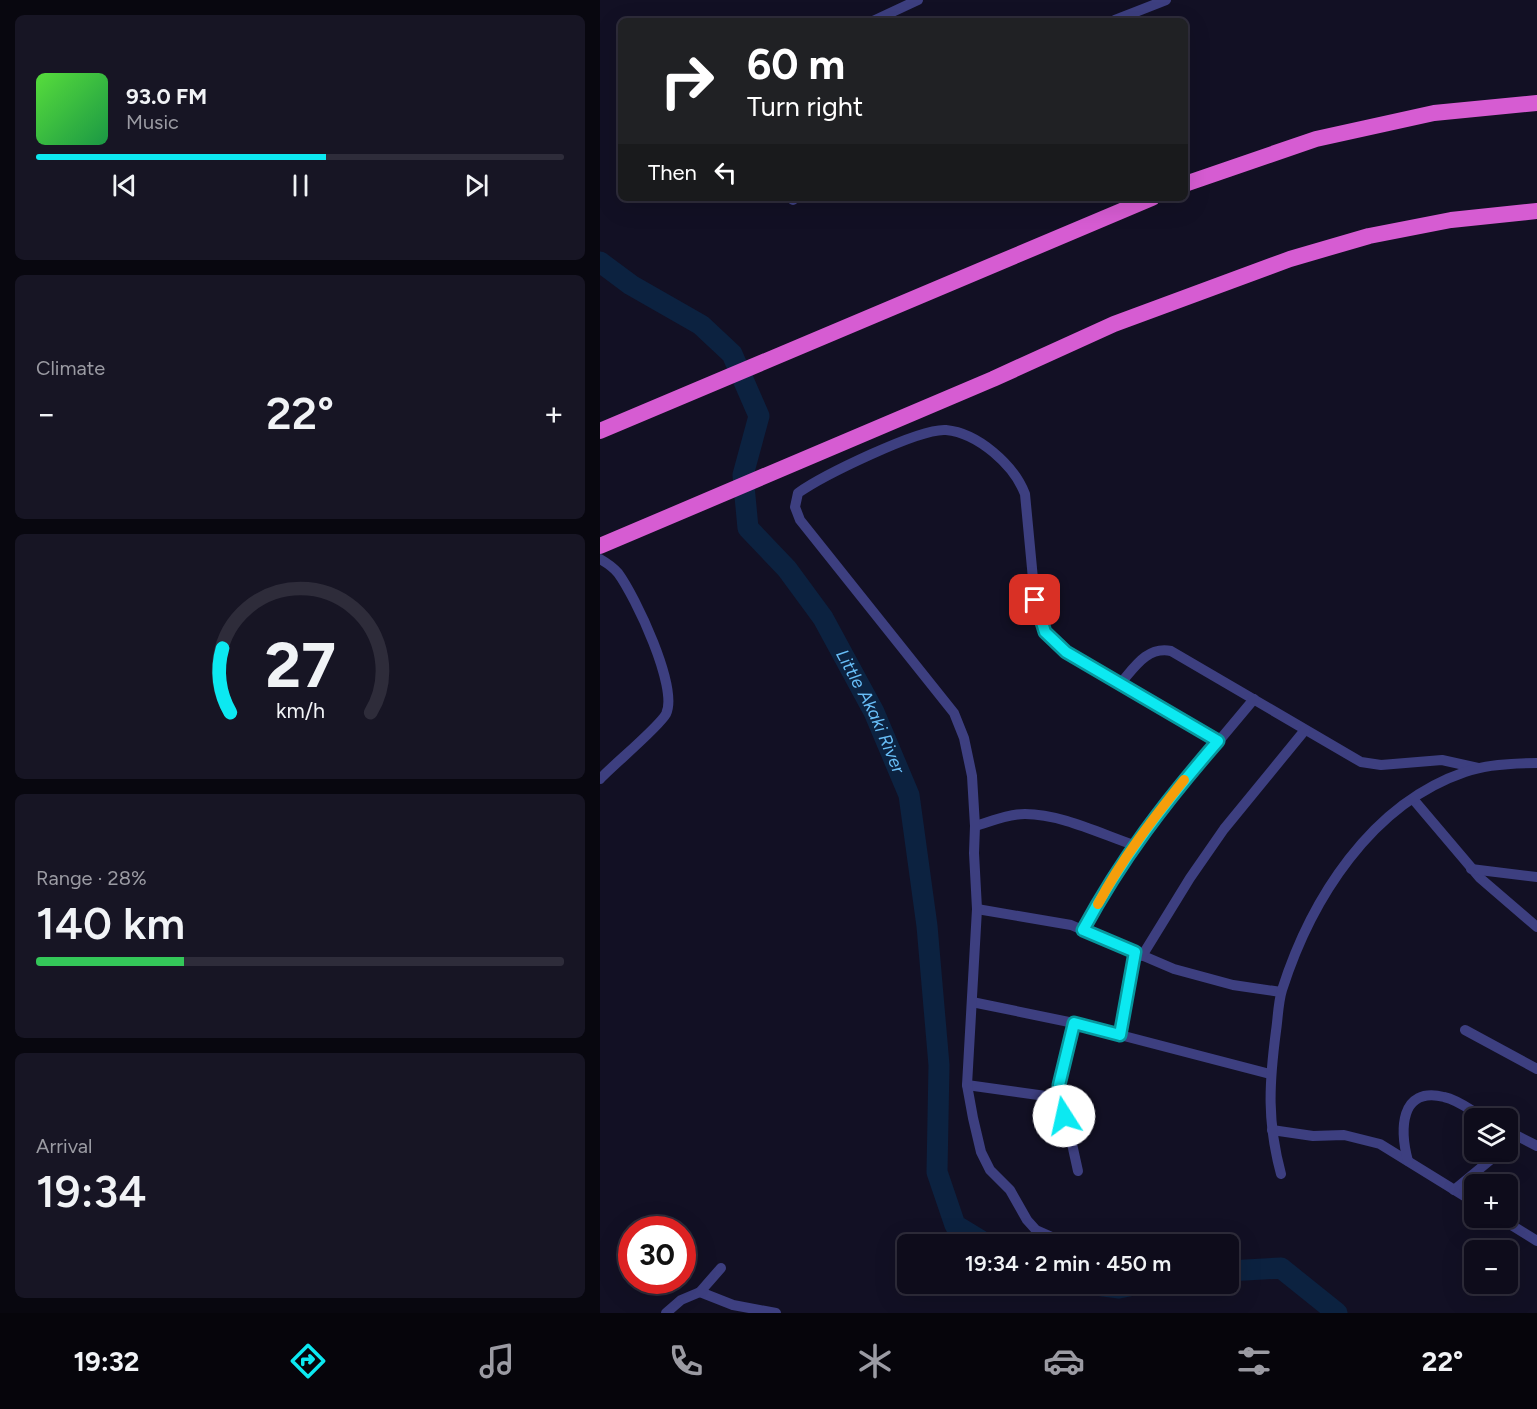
<!DOCTYPE html>
<html lang="en">
<head>
<meta charset="utf-8">
<style>
  :root { --surface:#0e0c1b; --page:#171524; --text:#f1f3f6; --muted:#9b9ba3; --line:#2e2c3a; --accent:#0ce9f1 }
  body { margin:0; font-family:Figtree,sans-serif; background:var(--page); color:var(--text); height:100vh; display:flex; flex-direction:column; font-size:22px; white-space:nowrap }
  * { box-sizing:border-box; margin:0 }
  p { font-size:20px; color:var(--muted) }
  .icon { flex:none; width:33px; height:33px; fill:none; stroke:currentColor; stroke-width:2; stroke-linecap:round; stroke-linejoin:round }
  .map { position:relative; flex:1; overflow:hidden }
  .side { display:flex; flex-direction:column; gap:15px; padding:15px; background:#08070f; width:600px }
  .side>* { flex:none }
  .banner { position:absolute; left:18px; top:18px; width:570px; height:183px; border-radius:9px; box-shadow:0 6px 24px #0002,0 0 0 2px var(--line); background:#202124; color:#fff; overflow:hidden }
  .buttons { position:absolute; left:864px; top:1108px; display:grid; gap:12px }
  .buttons a { display:grid; place-items:center; width:54px; height:54px; border-radius:9px; background:var(--surface); box-shadow:0 6px 24px #0002,0 0 0 2px var(--line); font-size:30px }
  .speed { position:absolute; left:18px; top:1216px; display:flex; gap:12px; font-size:30px; font-weight:700; text-align:center }
  .speed>* { display:grid; place-content:center; width:78px; height:78px; border-radius:50%; background:var(--surface); box-shadow:0 6px 24px #0002,0 0 0 2px var(--line); line-height:1 }
  .speed .limit { border:9px solid #d22; background:#fff; color:#111 }
  .pin { position:absolute; display:grid; place-items:center; width:51px; height:51px; color:#fff; margin:-26px; border-radius:12px; box-shadow:0 3px 9px #0006 }
  .me { position:absolute; width:66px; margin:-33px; rotate:350deg; stroke-linejoin:round; filter:drop-shadow(0 0 4px #0008) }
  .turn { display:flex; align-items:center; gap:21px; height:126px; padding:0 30px; font-size:27px }
  .turn .icon { width:78px; height:78px; stroke-width:2.5 }
  .turn b { display:block; font-size:42px; line-height:51px }
  .then { display:flex; align-items:center; height:57px; padding:0 30px; background:#0003; gap:12px; font-size:22px }
  .big { font-size:45px; font-weight:600; line-height:1.1 }
  .side .widget { flex:1; display:flex; flex-direction:column; justify-content:center; gap:9px; min-width:0; padding:0 21px; border-radius:9px; background:var(--page) }
  .side .dial { align-items:center; gap:0 }
  .dial svg { height:156px; overflow:visible; fill:none; stroke:var(--line); stroke-width:7; stroke-linecap:round; text-anchor:middle }
  .dial text { fill:var(--text); stroke:none }
  .song { display:flex; align-items:center; gap:18px }
  .cover { width:72px; height:72px; border-radius:9px; background:linear-gradient(135deg,hsl(110 70% 55%),hsl(140 70% 35%)) }
  .played { height:6px; border-radius:3px; background:linear-gradient(90deg,var(--accent) 55%,var(--line) 55%) }
  .keys { display:flex; justify-content:space-around; direction:ltr }
  .heat { display:flex; justify-content:space-between; align-items:center; font-size:33px; direction:ltr }
  .charge { height:9px; border-radius:4px; background:linear-gradient(90deg,#34c759 28%,var(--line) 0) }
  .trip { position:absolute; left:297px; top:1234px; width:342px; height:60px; border-radius:9px; background:var(--surface); box-shadow:0 6px 24px #0002,0 0 0 2px var(--line); font-weight:600; line-height:60px; text-align:center }
  .dock { display:flex; height:96px; justify-content:space-around; align-items:center; background:#06050b; color:var(--muted) }
  .dock .icon { width:42px; height:42px }
  .dock .current { color:var(--accent) }
  .dock b { font-size:27px; color:var(--text) }
  main { display:flex; flex:1; min-height:0 }
  .map>svg:first-child { display:block }
  .lines { fill:none; stroke-linecap:round; stroke-linejoin:round }
  .river { stroke:#0c2240; stroke-width:21 }
  .minor { stroke:#3d3f80; stroke-width:10 }
  .trunk { stroke:#d65cd2; stroke-width:16 }
  .route-casing { stroke:#08979d; stroke-width:15 }
  .route { stroke:#0ce9f1; stroke-width:10 }
  .slow { stroke:#f59e0b; stroke-width:10 }
  .labels { text-anchor:middle; stroke-width:6; stroke-linejoin:round; paint-order:stroke }
  .water-label { font-size:18px; font-style:italic; fill:#68bef7; stroke:#121024 }
</style>
</head>
<body>
<main>
<section class="side">
<div class="widget">
<div class="song"><i class="cover"></i><div><b>93.0 FM</b><p>Music</p></div></div>
<div class="played"></div>
<div class="keys"><svg class="icon" aria-label="previous" viewBox="0 0 24 24"><path d="M18 5L8 12l10 7zM5 5v14"/></svg><svg class="icon" aria-label="pause" viewBox="0 0 24 24"><path d="M8 5v14M16 5v14"/></svg><svg class="icon" aria-label="next" viewBox="0 0 24 24"><path d="M6 5l10 7-10 7zM19 5v14"/></svg></div>
</div>
<div class="widget"><p>Climate</p>
<div class="heat"><a>−</a><b class="big">22°</b><a>+</a></div>
</div>
<div class="widget dial"><svg viewBox="0 0 100 80">
<path d="M14 69A42 42 0 1 1 86 69"/>
<path d="M14 69A42 42 0 0 1 10 36" stroke="#0ce9f1"/>
<text x="50" y="56" font-size="32" font-weight="700">27</text>
<text x="50" y="72" font-size="11">km/h</text>
</svg></div>
<div class="widget"><p>Range · 28%</p><b class="big">140 km</b><div class="charge"></div></div>
<div class="widget"><p>Arrival</p><b class="big">19:34</b></div>
</section>
<div class="map">
<svg width="937" height="1313" viewBox="0 0 937 1313">
  <rect width="100%" height="100%" fill="#121024"/>
  <g class="lines">
    <g class="river">
      <path id="s1" d="M0,262L31,285L101,325L132,354L159,416L143,475L148,528L187,569L223,618L274,712L309,795L327,926L339,1065L337,1172L355,1225L388,1245"/>
      <polyline points="628,1271 681,1268 737,1313"/>
      <polyline points="488,1284 519,1288 539,1284"/>
    </g>
    <g class="minor">
      <polyline points="515,20 566,0"/>
      <polyline points="273,21 318,0"/>
      <polyline points="193,200 193,198"/>
      <path d="M0,559C7,563 13,567 18,573C35,596 79,688 66,714C59,727 13,765 0,779"/>
      <path d="M520,684C534,668 547,646 571,651L761,762L781,765L842,760L878,768"/>
      <polyline points="813,799 880,878 937,927"/>
      <path d="M375,826C392,821 408,814 425,814C461,814 501,834 534,845"/>
      <polyline points="871,869 937,877"/>
      <polyline points="377,909 471,925 574,969 633,985 681,992"/>
      <polyline points="483,930 513,875 546,828 654,699"/>
      <polyline points="542,956 590,878 624,829 705,730"/>
      <polyline points="372,1002 474,1023 670,1074"/>
      <polyline points="474,1023 459,1085 478,1171"/>
      <polyline points="865,1030 937,1069"/>
      <polyline points="521,1035 535,952"/>
      <polyline points="367,1085 460,1098"/>
      <polyline points="672,1130 713,1136 744,1135 780,1144 874,1202"/>
      <polyline points="908,1131 937,1146"/>
      <polyline points="908,1146 918,1137"/>
      <path d="M808,1161C800,1131 799,1086 844,1097C859,1100 873,1112 886,1119"/>
      <path d="M681,1174C667,1122 669,1084 676,1031C678,1018 678,1003 682,990C711,899 771,804 865,772C887,764 914,763 937,763"/>
      <polyline points="854,1190 900,1152"/>
      <polyline points="900,1218 937,1241"/>
      <path d="M470,1245L436,1230L427,1220L410,1190L390,1170L381,1152L373,1118L367,1085L377,909L374,853L375,826L372,776L364,738L354,713L200,520L195,507L198,493C222,476 319,428 346,430C378,433 414,465 425,494L435,600L445,632L466,652L618,741"/>
      <polyline points="100,1292 133,1305 176,1313"/>
      <polyline points="66,1313 81,1300 100,1292 121,1268"/>
    </g>
    <g class="trunk">
      <polyline points="585,184 716,139 834,113 937,103"/>
      <polyline points="0,431 552,198"/>
      <polyline points="0,546 393,379 514,324 690,259 769,236 851,220 937,211"/>
    </g>
  </g>
  <g class="lines">
    <defs>
      <path id="route" d="M435,600L445,632L466,652L618,741C565,802 522,858 483,930L535,952L520,1035L474,1023L459,1085L464,1116"/>
    </defs>
    <use href="#route" class="route-casing"/>
    <use href="#route" class="route"/>
    <path class="slow" d="M498,904C522,859 552,820 584,780"/>
  </g>
  <g class="labels">
    <g class="water-label">
      <text dy="6" stroke="none"><textPath href="#s1" startOffset="566">Little Akaki River</textPath></text>
    </g>
  </g>
</svg>
<div class="buttons">
<a><svg class="icon" aria-label="layers" viewBox="0 0 24 24"><path d="M12 4l9 5-9 5-9-5zM3 14l9 5 9-5"/></svg></a>
<a>+</a>
<a>−</a>
</div>
<div class="speed"><div class="limit">30</div></div>
<div class="pin" style="left:435px;top:600px;background:#d93025"><svg class="icon" aria-label="arrive" viewBox="0 0 24 24"><path d="M6 21V4h12l-3 4 3 4H6"/></svg></div>
<svg class="me" style="left:464px;top:1116px" viewBox="-20 -20 40 40"><circle r="19" fill="#fff"/><path d="M0-13L10 11 0 6-10 11z" fill="#0ce9f1"/></svg>
<div class="trip">19:34 · 2 min · 450 m</div>
<div class="banner">
<div class="turn"><svg class="icon" aria-label="right" viewBox="0 0 24 24"><path d="M7 20v-9h11M14 6l5 5-5 5"/></svg><div><b>60 m</b>Turn right</div></div>
<div class="then">Then<svg class="icon" aria-label="left" viewBox="0 0 24 24"><path d="M17 20v-9H6M10 6l-5 5 5 5"/></svg></div>
</div>
</div>
</main>
<nav class="dock">
<b>19:32</b>
<svg class="icon current" aria-label="directions" viewBox="0 0 24 24"><path d="M12 3l9 9-9 9-9-9zM9 14v-3h6M13 9l2 2-2 2"/></svg>
<svg class="icon" aria-label="music" viewBox="0 0 24 24"><path d="M9 18V5l10-2v13"/><circle cx="6" cy="18" r="3"/><circle cx="16" cy="16" r="3"/></svg>
<svg class="icon" aria-label="phone" viewBox="0 0 24 24"><path d="M5 4h4l2 5-3 2q2 4 5 5l2-3 5 2v4C11 20 4 13 5 4z"/></svg>
<svg class="icon" aria-label="climate" viewBox="0 0 24 24"><path d="M12 3v18M4 7l16 10M4 17L20 7"/></svg>
<svg class="icon" aria-label="car" viewBox="0 0 24 24"><path d="M5 17H2v-5l4-1 3-4h7l3 4 3 1v5h-3M9 17h6M6 11h13"/><circle cx="7" cy="17" r="2"/><circle cx="17" cy="17" r="2"/></svg>
<svg class="icon" aria-label="filters" viewBox="0 0 24 24"><path d="M4 7h16M4 17h16"/><circle cx="9" cy="7" r="2"/><circle cx="15" cy="17" r="2"/></svg>
<b>22°</b>
</nav>
</body>
</html>
